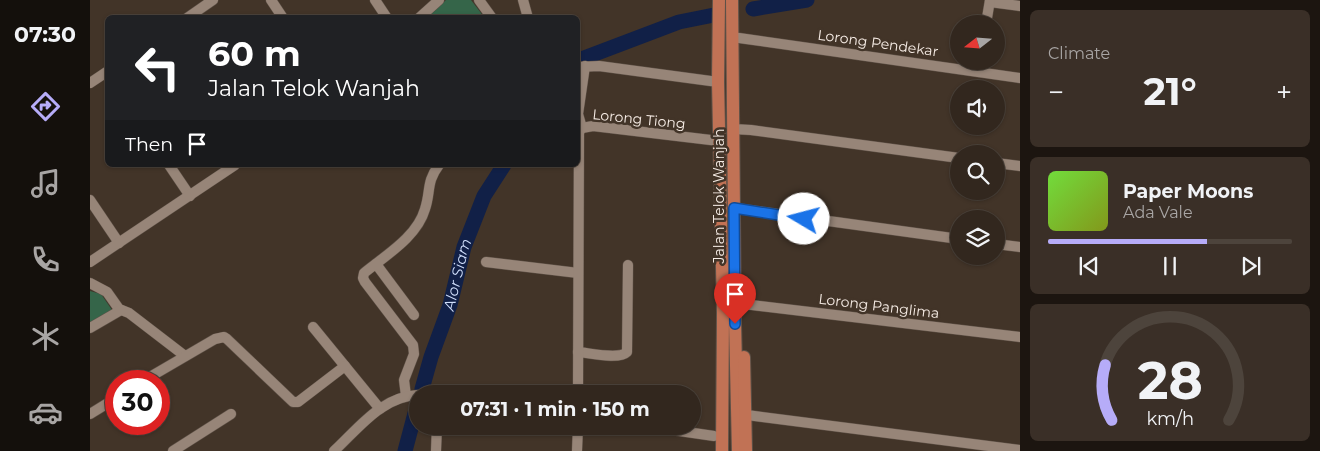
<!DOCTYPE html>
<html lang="en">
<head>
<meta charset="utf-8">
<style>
  :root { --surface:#32271e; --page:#3a2f27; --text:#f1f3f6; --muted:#a8a5a4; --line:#4d443c; --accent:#b6acf8 }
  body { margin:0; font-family:Montserrat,sans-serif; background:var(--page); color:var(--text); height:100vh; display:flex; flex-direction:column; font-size:19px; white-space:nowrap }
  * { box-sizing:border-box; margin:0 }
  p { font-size:16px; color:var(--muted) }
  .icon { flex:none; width:28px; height:28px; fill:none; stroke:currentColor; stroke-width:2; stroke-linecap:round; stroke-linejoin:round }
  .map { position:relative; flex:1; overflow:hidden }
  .drawer { display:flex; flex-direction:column; gap:10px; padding:10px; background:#1c1510; width:300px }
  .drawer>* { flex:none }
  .hud { position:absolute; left:15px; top:15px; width:475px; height:152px; border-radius:8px; box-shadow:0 1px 4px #0004,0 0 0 1px var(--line); background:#202124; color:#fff; overflow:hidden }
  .needle { width:32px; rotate:253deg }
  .tools { position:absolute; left:860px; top:15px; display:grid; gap:10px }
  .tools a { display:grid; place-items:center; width:55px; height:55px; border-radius:50%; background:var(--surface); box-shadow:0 1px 4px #0004,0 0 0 1px var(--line); font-size:25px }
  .speed { position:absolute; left:15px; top:370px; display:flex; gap:10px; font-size:25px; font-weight:700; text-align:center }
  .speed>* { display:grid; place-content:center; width:65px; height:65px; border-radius:50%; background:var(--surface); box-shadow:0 1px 4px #0004,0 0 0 1px var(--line); line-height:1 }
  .speed .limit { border:8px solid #d22; background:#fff; color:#111 }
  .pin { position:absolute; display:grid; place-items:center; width:42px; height:42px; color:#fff; margin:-51px -21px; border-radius:50% 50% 50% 0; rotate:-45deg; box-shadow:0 0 5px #0007 }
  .pin .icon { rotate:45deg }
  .me { position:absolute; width:55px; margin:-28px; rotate:278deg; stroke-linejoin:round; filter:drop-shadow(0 0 4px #0008) }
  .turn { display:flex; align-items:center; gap:18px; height:105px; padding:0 20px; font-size:22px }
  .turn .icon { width:65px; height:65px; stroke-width:2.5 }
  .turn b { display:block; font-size:35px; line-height:42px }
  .then { display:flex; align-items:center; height:48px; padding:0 20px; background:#0003; gap:10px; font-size:19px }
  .big { font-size:38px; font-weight:700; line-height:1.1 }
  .drawer .widget { flex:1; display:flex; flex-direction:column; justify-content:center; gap:8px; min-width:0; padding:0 18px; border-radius:8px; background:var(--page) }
  .drawer .dial { align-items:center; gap:0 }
  .dial svg { height:130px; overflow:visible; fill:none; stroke:var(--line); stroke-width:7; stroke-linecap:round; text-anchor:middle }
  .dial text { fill:var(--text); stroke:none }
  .song { display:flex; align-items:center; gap:15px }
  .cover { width:60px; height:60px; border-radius:8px; background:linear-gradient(135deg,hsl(100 70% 55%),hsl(70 70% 35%)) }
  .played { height:5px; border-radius:2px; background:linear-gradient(90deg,var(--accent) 65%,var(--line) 65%) }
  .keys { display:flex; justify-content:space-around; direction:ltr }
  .heat { display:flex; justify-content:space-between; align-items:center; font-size:28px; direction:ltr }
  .trip { position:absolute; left:319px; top:385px; width:292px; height:50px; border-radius:25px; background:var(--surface); box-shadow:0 1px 4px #0004,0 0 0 1px var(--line); font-weight:700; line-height:50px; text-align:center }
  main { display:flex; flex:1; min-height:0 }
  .tab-bar { display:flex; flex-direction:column; width:90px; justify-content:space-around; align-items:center; background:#14100c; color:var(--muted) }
  .tab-bar .icon { width:35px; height:35px }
  .tab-bar .current { color:var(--accent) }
  .tab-bar b { font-size:22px; color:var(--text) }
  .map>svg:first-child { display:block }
  .green { fill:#356549 }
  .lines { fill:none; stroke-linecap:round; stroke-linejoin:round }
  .river { stroke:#112047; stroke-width:15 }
  .minor-casing { stroke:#5f5248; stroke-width:11 }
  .major-casing { stroke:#5f5248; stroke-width:14 }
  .minor { stroke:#978578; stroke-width:10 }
  .major { stroke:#c17255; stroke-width:12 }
  .route-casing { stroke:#114b97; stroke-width:12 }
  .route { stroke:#1a73e8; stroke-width:9 }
  .labels { text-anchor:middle; stroke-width:5; stroke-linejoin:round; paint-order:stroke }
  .street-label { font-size:14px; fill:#f7ede6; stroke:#423428 }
  .water-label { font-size:15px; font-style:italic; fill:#d0defb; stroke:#423428 }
</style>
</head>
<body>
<main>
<nav class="tab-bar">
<b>07:30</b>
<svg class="icon current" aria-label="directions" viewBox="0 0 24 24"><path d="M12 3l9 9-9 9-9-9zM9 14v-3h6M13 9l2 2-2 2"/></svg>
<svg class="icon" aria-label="music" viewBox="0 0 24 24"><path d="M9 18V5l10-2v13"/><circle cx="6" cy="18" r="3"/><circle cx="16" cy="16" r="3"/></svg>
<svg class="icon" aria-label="phone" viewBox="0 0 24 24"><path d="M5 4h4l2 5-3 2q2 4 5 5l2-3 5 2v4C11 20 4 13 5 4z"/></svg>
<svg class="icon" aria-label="climate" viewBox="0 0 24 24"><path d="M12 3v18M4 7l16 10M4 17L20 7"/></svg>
<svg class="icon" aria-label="car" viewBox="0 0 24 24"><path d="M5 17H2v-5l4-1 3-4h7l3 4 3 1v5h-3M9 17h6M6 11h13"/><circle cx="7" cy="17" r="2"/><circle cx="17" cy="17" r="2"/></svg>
</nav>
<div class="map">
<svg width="930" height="451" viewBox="0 0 930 451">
  <rect width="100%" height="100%" fill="#423428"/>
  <g class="green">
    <polygon points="356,0 381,0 394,17 337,18"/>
    <polygon points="0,291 11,294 22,310 0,323"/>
  </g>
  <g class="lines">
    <g class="river">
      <polyline points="663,9 717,0"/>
      <polyline points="488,63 494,58 589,22 624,15"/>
      <path id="s1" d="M332,389L341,357L360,305L374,247L394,196L414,165"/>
      <polyline points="315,451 328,402"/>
    </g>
    <defs>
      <g id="minor">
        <polyline points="181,0 193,18"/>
        <polyline points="285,0 297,18"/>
        <polyline points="389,0 402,18"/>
        <polyline points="433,0 438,18"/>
        <polyline points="900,2 930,6"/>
        <polyline points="97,18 123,0"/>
        <polyline points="329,18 349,0"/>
        <polyline points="896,24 900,0"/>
        <polyline points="642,37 930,78"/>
        <polyline points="488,67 509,66 628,82"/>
        <polyline points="889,72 890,61"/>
        <polyline points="0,83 18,71"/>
        <polyline points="492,128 488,114 495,66"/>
        <polyline points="643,129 661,130 869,158"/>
        <polyline points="906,163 930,166"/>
        <polyline points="79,165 100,196"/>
        <polyline points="0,200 29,243"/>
        <polyline points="644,208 869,239"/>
        <polyline points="906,244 930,247"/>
        <polyline points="0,262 145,165"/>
        <polyline points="396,262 488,273"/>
        <polyline points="286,264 324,315"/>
        <polyline points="0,283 17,292 29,309 39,313 95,356"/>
        <polyline points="645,303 930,337"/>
        <polyline points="223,327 290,409"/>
        <polyline points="0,328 31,310"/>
        <path d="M488,352C500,353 529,360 537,352L538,265"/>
        <polyline points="53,381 125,339 134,337 137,339 203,402 208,402 255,366"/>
        <polyline points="488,394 489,132 492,128 503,126 629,141"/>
        <path d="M316,396L314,380L324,354L323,345L275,282L273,278L274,273C296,255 327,237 335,209C341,191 336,182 349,165"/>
        <polyline points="0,414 26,398"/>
        <polyline points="657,415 930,450"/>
        <polyline points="555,426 624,436"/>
        <polyline points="83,451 141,414"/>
        <path d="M244,451C268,429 292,396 328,395"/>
        <polyline points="346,451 347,426"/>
        <polyline points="487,451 488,426"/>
      </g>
      <g id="major">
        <polyline points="629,0 628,82 633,313 632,451"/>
        <polyline points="642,0 645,323 648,451"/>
        <polyline points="654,357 656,451"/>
      </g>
    </defs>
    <use href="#minor" class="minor-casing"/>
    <use href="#major" class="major-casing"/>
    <use href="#minor" class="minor"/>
    <use href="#major" class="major"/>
  </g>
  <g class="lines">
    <defs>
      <polyline id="route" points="645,324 644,208 714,219"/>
    </defs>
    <use href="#route" class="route-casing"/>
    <use href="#route" class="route"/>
  </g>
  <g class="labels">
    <g class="street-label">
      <text transform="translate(788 43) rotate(8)" y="5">Lorong Pendekar</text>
      <text transform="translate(549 119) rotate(6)" y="5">Lorong Tiong</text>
      <text transform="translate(629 196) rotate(-90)" y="5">Jalan Telok Wanjah</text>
      <text transform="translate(789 306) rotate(7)" y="5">Lorong Panglima</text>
    </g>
    <g class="water-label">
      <text dy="5" stroke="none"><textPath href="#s1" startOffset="120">Alor Siam</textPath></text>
    </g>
  </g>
</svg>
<div class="tools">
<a><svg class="needle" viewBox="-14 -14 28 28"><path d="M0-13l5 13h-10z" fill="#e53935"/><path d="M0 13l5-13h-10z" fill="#a8a5a4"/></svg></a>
<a><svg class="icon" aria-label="sound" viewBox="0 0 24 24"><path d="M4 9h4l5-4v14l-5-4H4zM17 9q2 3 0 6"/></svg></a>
<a><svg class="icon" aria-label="search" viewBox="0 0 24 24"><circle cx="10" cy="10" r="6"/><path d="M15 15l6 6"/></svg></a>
<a><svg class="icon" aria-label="layers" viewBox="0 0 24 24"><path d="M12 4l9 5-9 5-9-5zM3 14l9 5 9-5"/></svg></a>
</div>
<div class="speed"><div class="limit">30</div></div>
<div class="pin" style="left:645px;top:324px;background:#d93025"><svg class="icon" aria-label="arrive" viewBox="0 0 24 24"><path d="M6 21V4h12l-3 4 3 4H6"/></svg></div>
<svg class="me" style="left:714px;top:219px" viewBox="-20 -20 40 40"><circle r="19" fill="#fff"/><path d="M0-13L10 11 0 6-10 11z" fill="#1a73e8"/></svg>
<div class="trip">07:31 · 1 min · 150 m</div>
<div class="hud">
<div class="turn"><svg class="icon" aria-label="left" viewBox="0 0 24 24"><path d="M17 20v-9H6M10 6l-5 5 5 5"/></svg><div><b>60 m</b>Jalan Telok Wanjah</div></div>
<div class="then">Then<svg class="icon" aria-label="arrive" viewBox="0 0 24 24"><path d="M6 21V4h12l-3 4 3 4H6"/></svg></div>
</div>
</div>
<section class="drawer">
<div class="widget"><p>Climate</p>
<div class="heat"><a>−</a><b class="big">21°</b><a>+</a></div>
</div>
<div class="widget">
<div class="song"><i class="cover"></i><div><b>Paper Moons</b><p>Ada Vale</p></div></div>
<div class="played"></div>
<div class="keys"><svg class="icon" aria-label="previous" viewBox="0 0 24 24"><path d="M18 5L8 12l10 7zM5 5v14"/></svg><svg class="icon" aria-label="pause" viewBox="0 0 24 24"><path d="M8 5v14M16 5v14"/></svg><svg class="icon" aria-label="next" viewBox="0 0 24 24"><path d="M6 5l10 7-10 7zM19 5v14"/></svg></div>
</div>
<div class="widget dial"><svg viewBox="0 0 100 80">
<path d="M14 69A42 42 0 1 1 86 69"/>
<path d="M14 69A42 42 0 0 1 10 35" stroke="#b6acf8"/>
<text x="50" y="56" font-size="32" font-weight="700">28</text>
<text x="50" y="72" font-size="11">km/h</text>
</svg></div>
</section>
</main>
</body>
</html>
